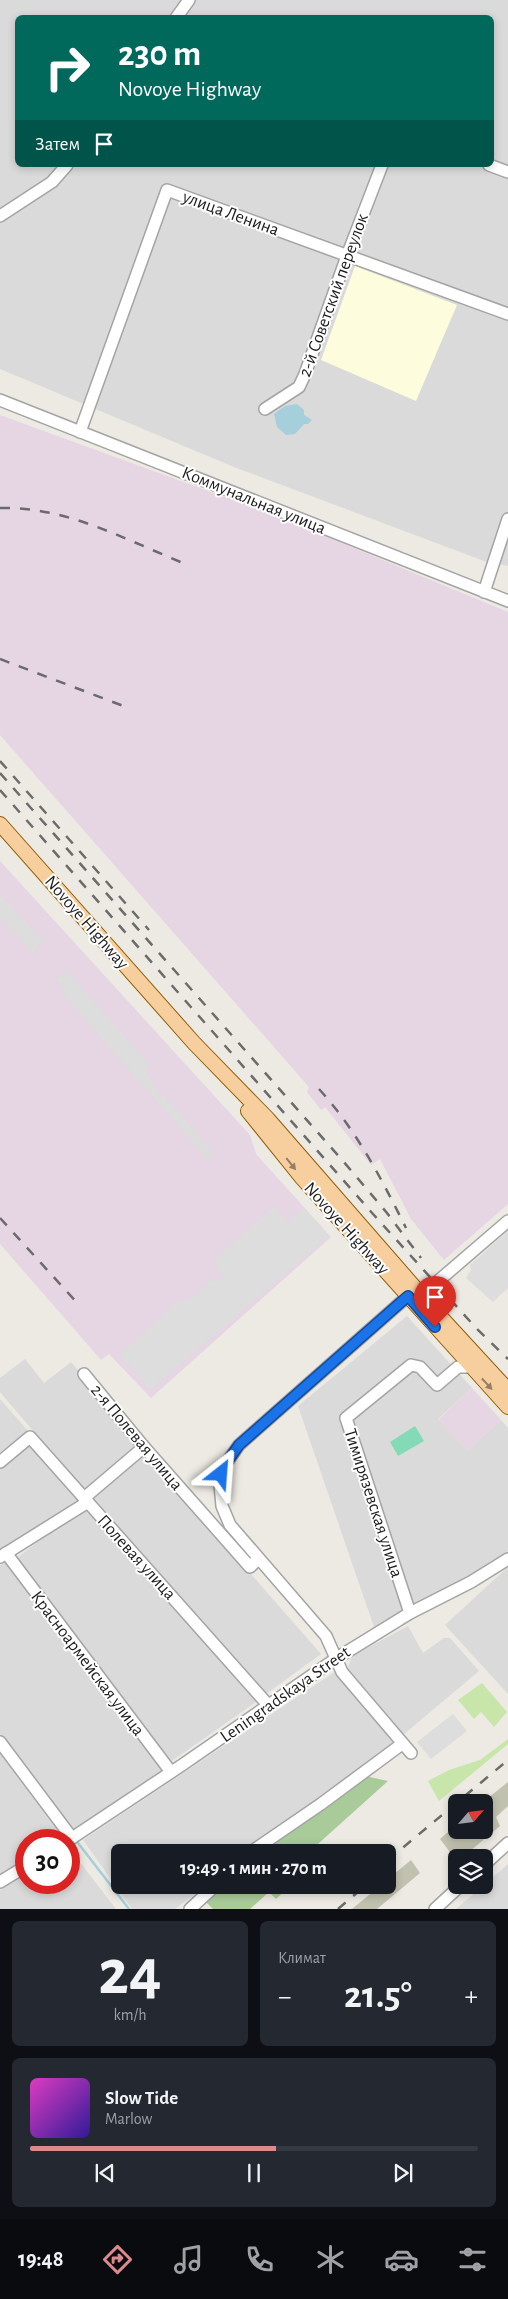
<!DOCTYPE html>
<html lang="ru">
<head>
<meta charset="utf-8">
<style>
  :root { --surface:#171b24; --page:#242831; --text:#f1f3f6; --muted:#9ea1a6; --line:#363941; --accent:#db8a8e }
  body { margin:0; font-family:"Alegreya Sans",sans-serif; background:var(--page); color:var(--text); height:100vh; display:flex; flex-direction:column; font-size:19px; white-space:nowrap }
  * { box-sizing:border-box; margin:0 }
  p { font-size:16px; color:var(--muted) }
  .icon { flex:none; width:28px; height:28px; fill:none; stroke:currentColor; stroke-width:2; stroke-linecap:round; stroke-linejoin:round }
  .map { position:relative; height:1909px; overflow:hidden }
  .details { display:flex; flex-direction:column; gap:12px; padding:12px; background:#0d0f14; flex:1 }
  .details>* { flex:none }
  .banner { position:absolute; left:15px; top:15px; width:479px; height:152px; border-radius:8px; box-shadow:0 2px 8px #0003; background:#00695c; color:#fff; overflow:hidden }
  .needle { width:32px; rotate:62deg }
  .controls { position:absolute; left:448px; top:1794px; display:grid; gap:10px }
  .controls a { display:grid; place-items:center; width:45px; height:45px; border-radius:8px; background:var(--surface); box-shadow:0 2px 8px #0003; font-size:25px }
  .speed { position:absolute; left:15px; top:1829px; display:flex; gap:10px; font-size:25px; font-weight:700; text-align:center }
  .speed>* { display:grid; place-content:center; width:65px; height:65px; border-radius:50%; background:var(--surface); box-shadow:0 2px 8px #0003; line-height:1 }
  .speed .limit { border:8px solid #d22; background:#fff; color:#111 }
  .pin { position:absolute; display:grid; place-items:center; width:42px; height:42px; color:#fff; margin:-51px -21px; border-radius:50% 50% 50% 0; rotate:-45deg; box-shadow:0 0 5px #0007 }
  .pin .icon { rotate:45deg }
  .me { position:absolute; width:55px; margin:-28px; rotate:28deg; stroke-linejoin:round; filter:drop-shadow(0 0 4px #0008) }
  .turn { display:flex; align-items:center; gap:18px; height:105px; padding:0 20px; font-size:22px }
  .turn .icon { width:65px; height:65px; stroke-width:2.5 }
  .turn b { display:block; font-size:35px; line-height:42px }
  .then { display:flex; align-items:center; height:48px; padding:0 20px; background:#0003; gap:10px; font-size:19px }
  .big { font-size:38px; font-weight:700; line-height:1.1 }
  .details .widget { flex:1; display:flex; flex-direction:column; justify-content:center; gap:8px; min-width:0; padding:0 18px; border-radius:8px; background:var(--page) }
  .details .dial { align-items:center; gap:0 }
  .dial b { font-size:65px; line-height:1 }
  .song { display:flex; align-items:center; gap:15px }
  .cover { width:60px; height:60px; border-radius:8px; background:linear-gradient(135deg,hsl(310 70% 55%),hsl(250 70% 35%)) }
  .played { height:5px; border-radius:2px; background:linear-gradient(90deg,var(--accent) 55%,var(--line) 55%) }
  .keys { display:flex; justify-content:space-around; direction:ltr }
  .heat { display:flex; justify-content:space-between; align-items:center; font-size:28px; direction:ltr }
  .details .tiles { flex:1; display:grid; gap:12px; grid-template-columns:1fr 1fr }
  .widget:last-child { grid-column:span 2 }
  .trip { position:absolute; left:111px; top:1844px; width:285px; height:50px; border-radius:8px; background:var(--surface); box-shadow:0 2px 8px #0003; font-weight:700; line-height:50px; text-align:center }
  .menu { display:flex; height:80px; justify-content:space-around; align-items:center; background:#090b0e; color:var(--muted) }
  .menu .icon { width:35px; height:35px }
  .menu .on { color:var(--accent) }
  .menu b { font-size:22px; color:var(--text) }
  .map>svg:first-child { display:block }
  .residential { fill:#dbdada; fill-rule:evenodd }
  .industrial { fill:#e6d5e3 }
  .education { fill:#fdfcdc }
  .construction { fill:#c1c1af }
  .grass { fill:#c9e6aa }
  .forest { fill:#a9cb99 }
  .pitch { fill:#83dab6 }
  .parking { fill:#ddd }
  .water { fill:#a5cfda }
  .lines { fill:none; stroke-linecap:round; stroke-linejoin:round }
  .stream { stroke:#a5cfda; stroke-width:2.5 }
  .minor-casing { stroke:#a4a4a4; stroke-width:14 }
  .major-casing { stroke:#8f5e06; stroke-width:16 }
  .minor { stroke:#fff; stroke-width:11 }
  .major { stroke:#f7ce9e; stroke-width:14 }
  .rail { stroke:#6b6b6b; stroke-width:2.5; stroke-dasharray:10 10; stroke-linecap:butt }
  .oneway { fill:#957e64 }
  .route-casing { stroke:#114b97; stroke-width:12 }
  .route { stroke:#1a73e8; stroke-width:9 }
  .labels { text-anchor:middle; stroke-width:4; stroke-linejoin:round; paint-order:stroke }
  .street-label { font-size:18px; fill:#1d1d1d; stroke:#fff }
</style>
</head>
<body>
<div class="map">
<svg width="508" height="1909" viewBox="0 0 508 1909">
  <rect width="100%" height="100%" fill="#edeae3"/>
  <g class="residential">
    <path d="M0,0H508V566L484,561L234,467L0,369ZM18,18H491V165H18Z"/>
    <polygon points="407,1316 472,1388 438,1419 468,1450 501,1420 508,1428 508,1551 468,1579 407,1608 374,1627 298,1406"/>
    <polygon points="25,1359 44,1383 71,1362 142,1447 86,1493 0,1392 0,1378"/>
    <polygon points="0,1399 28,1431 0,1453"/>
    <polygon points="32,1441 83,1501 0,1551 0,1467"/>
    <polygon points="146,1451 181,1494 321,1654 266,1694 91,1495"/>
    <polygon points="86,1505 259,1700 169,1763 14,1560"/>
    <polygon points="9,1560 164,1770 71,1832 0,1734 0,1565"/>
    <polygon points="508,1567 508,1694 445,1625"/>
    <polygon points="408,1626 423,1653 444,1638 450,1638 479,1671 404,1734 348,1668 352,1656"/>
    <polygon points="336,1671 394,1744 250,1852 120,1852 120,1885 207,1885 175,1909 132,1909 83,1840"/>
    <polygon points="0,1753 62,1837 57,1840 26,1840 26,1859 0,1876"/>
    <polygon points="69,1848 116,1909 0,1909 0,1890 26,1874 26,1882 69,1882"/>
    <polygon points="508,1864 508,1909 456,1909 484,1885"/>
  </g>
  <g class="industrial">
    <polygon points="0,415 274,515 508,612 508,1204 444,1260 411,1219 380,1159 371,1165 325,1107 321,1110 307,1092 309,1087 0,735"/>
    <polygon points="0,861 250,1135 256,1154 331,1237 151,1398 109,1354 101,1360 0,1244"/>
    <polygon points="472,1388 501,1420 468,1450 438,1420"/>
  </g>
  <polygon class="education" points="355,266 457,305 416,401 321,360"/>
  <g class="construction">
    <polygon points="508,1782 508,1806 496,1817 500,1826 463,1857 456,1858 456,1860 440,1839 456,1825 456,1830 484,1830 483,1802"/>
    <polygon points="411,1860 420,1873 377,1909 352,1909 381,1885 388,1885 388,1879"/>
  </g>
  <g class="grass">
    <polygon points="482,1683 507,1712 494,1727 481,1712 474,1719 458,1700"/>
    <polygon points="508,1739 508,1744 439,1801 428,1781 449,1770 480,1760"/>
  </g>
  <g class="forest">
    <polygon points="365,1776 388,1781 309,1852 263,1852"/>
    <polygon points="225,1885 291,1885 276,1899 269,1892 250,1909 213,1909 206,1902"/>
  </g>
  <polygon class="pitch" points="415,1426 424,1441 398,1456 390,1442"/>
  <g class="parking">
    <polygon points="0,894 44,941 32,952 0,918"/>
    <polygon points="66,970 150,1064 147,1072 161,1098 165,1097 215,1153 208,1160 63,995 65,991 55,980"/>
    <polygon points="274,1207 288,1222 304,1208 329,1236 150,1390 120,1354 180,1300 191,1299 208,1282 226,1278 212,1262"/>
    <polygon points="508,1231 508,1288 493,1302 466,1278 471,1270 470,1265"/>
    <polygon points="453,1714 467,1731 431,1759 417,1742"/>
  </g>
  <polygon class="water" points="297,404 304,410 304,415 312,420 308,424 304,424 295,434 286,435 277,427 274,414 285,406"/>
  <g class="lines">
    <polyline class="stream" points="75,1839 129,1909"/>
    <defs>
      <g id="minor">
        <polyline points="176,18 189,0"/>
        <polyline points="489,165 508,172"/>
        <polyline points="0,216 52,182 67,165"/>
        <polyline points="0,400 508,601"/>
        <polyline points="265,409 299,387 305,374 347,256 382,165"/>
        <polyline points="80,432 167,190 508,314"/>
        <polyline points="484,592 508,519"/>
        <polyline points="408,1296 239,1445 225,1465 220,1484 222,1506 230,1525 326,1636 342,1672 411,1753"/>
        <polyline points="416,1300 508,1221"/>
        <polyline points="84,1374 144,1447 250,1567 258,1559"/>
        <polyline points="0,1462 30,1437 269,1706"/>
        <polyline points="84,1498 144,1447"/>
        <polyline points="6,1553 171,1772"/>
        <polyline points="0,1557 88,1502"/>
        <polyline points="410,1613 346,1418 411,1365 420,1367 437,1385 458,1367 471,1367"/>
        <polyline points="0,1742 72,1838"/>
        <polyline points="69,1840 182,1765 337,1658 410,1613 471,1582 508,1559"/>
        <polyline points="251,1852 321,1804 402,1744"/>
        <polyline points="484,1865 508,1843"/>
        <polyline points="0,1882 26,1866"/>
        <polyline points="190,1909 216,1885"/>
        <polyline points="435,1909 461,1885"/>
      </g>
      <g id="major">
        <polyline points="0,824 194,1043 268,1119 437,1313 508,1390"/>
        <polyline points="248,1111 302,1178 508,1407"/>
      </g>
    </defs>
    <use href="#minor" class="minor-casing"/>
    <use href="#major" class="major-casing"/>
    <use href="#minor" class="minor"/>
    <use href="#major" class="major"/>
    <g class="rail">
      <path d="M0,508C65,506 124,539 183,563"/>
      <polyline points="0,659 126,707"/>
      <polyline points="0,761 149,930"/>
      <polyline points="0,773 343,1161 387,1213 421,1258"/>
      <polyline points="0,790 373,1214 477,1329 508,1359"/>
      <path d="M319,1089C357,1131 381,1178 406,1228"/>
      <polyline points="0,1218 80,1306"/>
      <polyline points="388,1860 508,1760"/>
      <polyline points="338,1909 366,1885"/>
    </g>
  </g>
  <defs><path id="oneway-solid" d="M-6-.8H1V-3.2L6.5 0L1 3.2V.8H-6Z" transform="scale(1.25)"/></defs>
  <g class="oneway">
    <use href="#oneway-solid" transform="translate(291 1164) rotate(51)"/>
    <use href="#oneway-solid" transform="translate(487 1384) rotate(47)"/>
  </g>
  <g class="lines">
    <defs>
      <polyline id="route" points="221,1474 225,1465 239,1445 408,1296 435,1327"/>
    </defs>
    <use href="#route" class="route-casing"/>
    <use href="#route" class="route"/>
  </g>
  <g class="labels">
    <g class="street-label">
      <text transform="translate(231 213) rotate(20)" y="6">улица Ленина</text>
      <text transform="translate(333 295) rotate(-70)" y="6">2-й Советский переулок</text>
      <text transform="translate(254 500) rotate(22)" y="6">Коммунальная улица</text>
      <text transform="translate(87 922) rotate(49)" y="6">Novoye Highway</text>
      <text transform="translate(347 1228) rotate(48)" y="6">Novoye Highway</text>
      <text transform="translate(137 1437) rotate(50)" y="6">2-я Полевая улица</text>
      <text transform="translate(374 1503) rotate(72)" y="6">Тимирязевская улица</text>
      <text transform="translate(137 1557) rotate(48)" y="6">Полевая улица</text>
      <text transform="translate(88 1663) rotate(53)" y="6">Красноармейская улица</text>
      <text transform="translate(285 1694) rotate(-35)" y="6">Leningradskaya Street</text>
    </g>
  </g>
</svg>
<div class="controls">
<a><svg class="needle" viewBox="-14 -14 28 28"><path d="M0-13l5 13h-10z" fill="#e53935"/><path d="M0 13l5-13h-10z" fill="#9ea1a6"/></svg></a>
<a><svg class="icon" aria-label="layers" viewBox="0 0 24 24"><path d="M12 4l9 5-9 5-9-5zM3 14l9 5 9-5"/></svg></a>
</div>
<div class="speed"><div class="limit">30</div></div>
<div class="pin" style="left:435px;top:1327px;background:#d93025"><svg class="icon" aria-label="arrive" viewBox="0 0 24 24"><path d="M6 21V4h12l-3 4 3 4H6"/></svg></div>
<svg class="me" style="left:221px;top:1474px" viewBox="-20 -20 40 40"><path d="M0-17L14 15 0 8-14 15z" fill="#1a73e8" stroke="#fff" stroke-width="4"/></svg>
<div class="trip">19:49 · 1 мин · 270 m</div>
<div class="banner">
<div class="turn"><svg class="icon" aria-label="right" viewBox="0 0 24 24"><path d="M7 20v-9h11M14 6l5 5-5 5"/></svg><div><b>230 m</b>Novoye Highway</div></div>
<div class="then">Затем<svg class="icon" aria-label="arrive" viewBox="0 0 24 24"><path d="M6 21V4h12l-3 4 3 4H6"/></svg></div>
</div>
</div>
<section class="details">
<div class="tiles">
<div class="widget dial"><b>24</b><p>km/h</p></div>
<div class="widget"><p>Климат</p>
<div class="heat"><a>−</a><b class="big">21.5°</b><a>+</a></div>
</div>
<div class="widget">
<div class="song"><i class="cover"></i><div><b>Slow Tide</b><p>Marlow</p></div></div>
<div class="played"></div>
<div class="keys"><svg class="icon" aria-label="previous" viewBox="0 0 24 24"><path d="M18 5L8 12l10 7zM5 5v14"/></svg><svg class="icon" aria-label="pause" viewBox="0 0 24 24"><path d="M8 5v14M16 5v14"/></svg><svg class="icon" aria-label="next" viewBox="0 0 24 24"><path d="M6 5l10 7-10 7zM19 5v14"/></svg></div>
</div>
</div>
</section>
<nav class="menu">
<b>19:48</b>
<svg class="icon on" aria-label="directions" viewBox="0 0 24 24"><path d="M12 3l9 9-9 9-9-9zM9 14v-3h6M13 9l2 2-2 2"/></svg>
<svg class="icon" aria-label="music" viewBox="0 0 24 24"><path d="M9 18V5l10-2v13"/><circle cx="6" cy="18" r="3"/><circle cx="16" cy="16" r="3"/></svg>
<svg class="icon" aria-label="phone" viewBox="0 0 24 24"><path d="M5 4h4l2 5-3 2q2 4 5 5l2-3 5 2v4C11 20 4 13 5 4z"/></svg>
<svg class="icon" aria-label="climate" viewBox="0 0 24 24"><path d="M12 3v18M4 7l16 10M4 17L20 7"/></svg>
<svg class="icon" aria-label="car" viewBox="0 0 24 24"><path d="M5 17H2v-5l4-1 3-4h7l3 4 3 1v5h-3M9 17h6M6 11h13"/><circle cx="7" cy="17" r="2"/><circle cx="17" cy="17" r="2"/></svg>
<svg class="icon" aria-label="filters" viewBox="0 0 24 24"><path d="M4 7h16M4 17h16"/><circle cx="9" cy="7" r="2"/><circle cx="15" cy="17" r="2"/></svg>
</nav>
</body>
</html>
